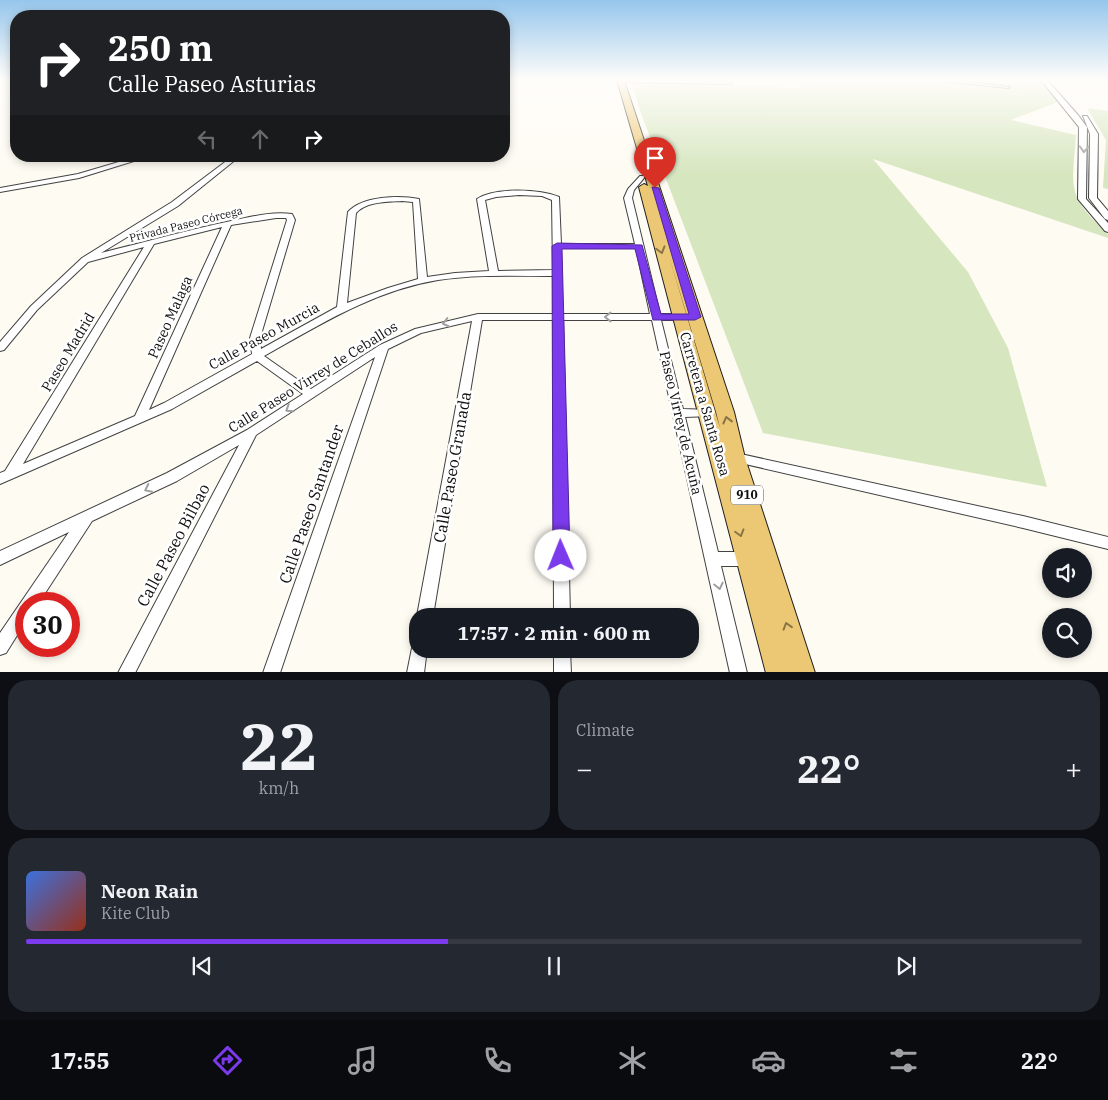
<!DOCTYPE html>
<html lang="en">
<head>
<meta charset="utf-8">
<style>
  :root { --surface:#171b24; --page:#242831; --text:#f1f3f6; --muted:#9ea1a6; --line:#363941; --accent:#7c3aed }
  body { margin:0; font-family:"IBM Plex Serif",serif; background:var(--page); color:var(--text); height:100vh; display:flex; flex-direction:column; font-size:19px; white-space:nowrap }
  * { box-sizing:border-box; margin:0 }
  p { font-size:16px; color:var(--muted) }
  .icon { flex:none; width:28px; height:28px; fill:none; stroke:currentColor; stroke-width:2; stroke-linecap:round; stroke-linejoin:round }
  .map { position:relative; height:672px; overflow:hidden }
  .drawer { display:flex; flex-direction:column; gap:8px; padding:8px; background:#0d0f14; flex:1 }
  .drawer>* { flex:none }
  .banner { position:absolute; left:10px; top:10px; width:500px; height:152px; border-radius:20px; box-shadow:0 2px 8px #0003; background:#202124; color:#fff; overflow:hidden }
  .fabs { position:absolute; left:1042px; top:548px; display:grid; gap:10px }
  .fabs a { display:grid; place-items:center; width:50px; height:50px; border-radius:50%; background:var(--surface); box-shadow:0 2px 8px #0003; font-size:25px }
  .speed { position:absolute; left:15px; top:592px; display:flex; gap:10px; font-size:25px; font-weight:700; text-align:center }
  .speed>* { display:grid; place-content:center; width:65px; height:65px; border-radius:50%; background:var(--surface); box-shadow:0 2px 8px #0003; line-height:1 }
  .speed .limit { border:8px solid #d22; background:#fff; color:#111 }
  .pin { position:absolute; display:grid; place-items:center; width:42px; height:42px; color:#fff; margin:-51px -21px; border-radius:50% 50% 50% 0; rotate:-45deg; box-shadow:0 0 5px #0007 }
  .pin .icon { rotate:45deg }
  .me { position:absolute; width:55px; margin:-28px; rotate:359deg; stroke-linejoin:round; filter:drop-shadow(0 0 4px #0008) }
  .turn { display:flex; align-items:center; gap:18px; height:105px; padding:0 15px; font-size:22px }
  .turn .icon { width:65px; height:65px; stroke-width:2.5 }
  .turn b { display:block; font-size:35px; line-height:42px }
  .lanes { display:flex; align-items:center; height:48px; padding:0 15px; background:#0003; justify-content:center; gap:25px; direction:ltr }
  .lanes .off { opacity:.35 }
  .big { font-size:38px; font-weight:700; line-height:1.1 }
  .drawer .tile { flex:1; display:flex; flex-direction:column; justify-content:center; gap:8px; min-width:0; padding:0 18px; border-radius:20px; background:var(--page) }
  .drawer .dial { align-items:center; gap:0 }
  .dial b { font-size:65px; line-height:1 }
  .song { display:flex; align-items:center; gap:15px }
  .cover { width:60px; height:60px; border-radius:8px; background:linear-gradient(135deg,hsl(220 70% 55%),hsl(10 70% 35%)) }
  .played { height:5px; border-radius:2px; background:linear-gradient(90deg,var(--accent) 40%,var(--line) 40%) }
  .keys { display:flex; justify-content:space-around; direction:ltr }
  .heat { display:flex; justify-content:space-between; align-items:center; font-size:28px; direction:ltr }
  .drawer .tiles { flex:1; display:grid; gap:8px; grid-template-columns:1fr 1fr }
  .tile:last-child { grid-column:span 2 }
  .trip { position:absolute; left:409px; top:608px; width:290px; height:50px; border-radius:20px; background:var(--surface); box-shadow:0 2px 8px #0003; font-weight:700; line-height:50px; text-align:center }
  .menu { display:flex; height:80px; justify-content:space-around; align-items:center; background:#090b0e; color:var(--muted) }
  .menu .icon { width:35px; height:35px }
  .menu .current { color:var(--accent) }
  .menu b { font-size:22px; color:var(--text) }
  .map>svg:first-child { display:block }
  .green { fill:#d6e6bf }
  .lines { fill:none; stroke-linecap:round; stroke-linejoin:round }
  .minor-casing { stroke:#424242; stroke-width:2 }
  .tertiary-casing { stroke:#424242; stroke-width:2 }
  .primary-casing { stroke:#202020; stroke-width:2 }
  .minor { fill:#fff; fill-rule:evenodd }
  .tertiary { fill:#fff; fill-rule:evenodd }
  .primary { fill:#edc874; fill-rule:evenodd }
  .oneway { stroke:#9f9f9f }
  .oneway2 { stroke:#897547 }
  .route { fill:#7c3aed; stroke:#51269a }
  .labels { text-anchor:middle; stroke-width:5; stroke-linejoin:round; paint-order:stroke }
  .far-street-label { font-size:11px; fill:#0f0f0f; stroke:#fff }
  .shield { fill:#fff; stroke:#575757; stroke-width:1 }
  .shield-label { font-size:12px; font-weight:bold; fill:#0f0f0f }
  .street-label { font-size:14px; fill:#0f0f0f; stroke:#fff }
  .near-street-label { font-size:16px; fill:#0f0f0f; stroke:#fff }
</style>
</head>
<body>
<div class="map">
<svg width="1108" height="673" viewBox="0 0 1108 673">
  <rect width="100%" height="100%" fill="#fefbf3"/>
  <g class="green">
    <path d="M799,80H1040L1058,102L1011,120L1076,135C1072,190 1066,195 1108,234V238L873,159L968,272L1008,348L1047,487L763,433L639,108L632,82L802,88Z"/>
    <polygon points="1087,108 1108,111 1108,189 1103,188 1106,140"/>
  </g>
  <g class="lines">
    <defs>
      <g id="minor">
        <polygon points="619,80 730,82 732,83 730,84 621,82"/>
        <polygon points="936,80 952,80 1010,87 1008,88"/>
        <polygon points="139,156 150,156 79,178 0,192 0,188 78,174"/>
        <path d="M233,156H240L178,206L101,253C145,242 188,230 231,221C251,217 272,211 292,214L295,220L260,338L261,349L337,307L348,212C362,196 400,195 419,199L427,277L455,273L489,271L477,199C494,187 541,189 559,197L561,244H635L624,198L628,189L640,176H644V178L634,190L632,198L660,314H687L692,317L687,320H661L683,409L711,410L713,413L711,416L685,417L718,552H748L753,554L755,559L753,564L748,566H721L747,673H730L652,320H563L570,616H554L553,320H482L433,616H417L472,321L421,333L388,349L280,673H263L375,357L256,435L135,673H118L239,445L177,481L92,521L38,604H26V621L6,653L0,655V633L69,532L0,565V551L167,473L247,430L303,394L257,361L172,409L0,484V473L5,471L144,247L88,262L37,310L4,350L0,351V342L31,306L82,258L172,202ZM519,195L542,196L552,200L553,270L498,271L485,200L496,197ZM402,201L413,202L418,279L388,288L347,303L356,213C367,201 388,202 402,201ZM276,218H286L287,220L250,338L252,354L164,403L149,410L231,225ZM222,227L135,416L23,464L154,244ZM561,248H636L650,314H562ZM553,276V314H478L415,329L380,345L311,389L264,356C321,324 373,291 438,280C476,274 515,276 553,276Z"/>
        <polygon points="736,453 1023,516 1108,537 1108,549 1023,528 732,461 730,458 732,455"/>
        <polygon points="418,641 418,649 427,649 424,673 407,673 413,643"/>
        <polygon points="554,649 570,649 571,673 554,673"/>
      </g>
      <g id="tertiary">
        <polygon points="1041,80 1047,80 1078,115 1087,127 1086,199 1108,223 1108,232 1105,231 1078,199 1079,127"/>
        <polygon points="1083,116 1087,116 1098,134 1097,198 1108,211 1108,220 1105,219 1089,198 1090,134"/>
      </g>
      <path id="primary" d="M617,80H624L734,412L745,458L815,673H766L639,187L644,184L648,186ZM669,256L716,412L720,428Z"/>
    </defs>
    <use href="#minor" class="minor-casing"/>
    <use href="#tertiary" class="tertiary-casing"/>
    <use href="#primary" class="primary-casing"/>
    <use href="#minor" class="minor"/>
    <use href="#tertiary" class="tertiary"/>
    <use href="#primary" class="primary"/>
  </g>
  <defs><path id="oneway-chevron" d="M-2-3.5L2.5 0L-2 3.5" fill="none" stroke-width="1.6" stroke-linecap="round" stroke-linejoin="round" transform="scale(1.25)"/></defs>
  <g class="oneway">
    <use href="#oneway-chevron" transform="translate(1084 149) rotate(93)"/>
    <use href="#oneway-chevron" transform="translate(608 317) rotate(-180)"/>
    <use href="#oneway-chevron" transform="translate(446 323) rotate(166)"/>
    <use href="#oneway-chevron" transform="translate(289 409) rotate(147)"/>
    <use href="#oneway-chevron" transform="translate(148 489) rotate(154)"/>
    <use href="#oneway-chevron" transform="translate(719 586) rotate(77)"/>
  </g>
  <g class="oneway2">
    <use href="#oneway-chevron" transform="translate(661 250) rotate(74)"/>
    <use href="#oneway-chevron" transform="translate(727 420) rotate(-104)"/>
    <use href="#oneway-chevron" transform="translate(740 533) rotate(74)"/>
    <use href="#oneway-chevron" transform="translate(787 626) rotate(-107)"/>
  </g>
  <linearGradient id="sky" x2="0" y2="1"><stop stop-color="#96c6ec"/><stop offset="0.46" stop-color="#fffdfa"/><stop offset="1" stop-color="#fffdfa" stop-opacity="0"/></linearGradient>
  <rect width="1108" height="174" fill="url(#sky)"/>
  <polygon class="route" points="652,187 659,188 701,317 695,320 653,320 635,249 562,249 570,556 567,562 561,564 556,562 553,556 552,246 557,243 642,245 661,314 689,314"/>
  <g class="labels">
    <g class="far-street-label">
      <text transform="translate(186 224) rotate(-14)" y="4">Privada Paseo Córcega</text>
    </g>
    <rect class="shield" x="731" y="485.5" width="32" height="19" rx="4"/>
    <g class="shield-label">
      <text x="747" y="499">910</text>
    </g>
    <g class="street-label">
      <text transform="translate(170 317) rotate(-66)" y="5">Paseo Malaga</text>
      <text transform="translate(264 336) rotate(-29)" y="5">Calle Paseo Murcia</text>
      <text transform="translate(68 352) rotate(-59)" y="5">Paseo Madrid</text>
      <text transform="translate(313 377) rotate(-32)" y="5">Calle Paseo Virrey de Ceballos</text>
      <text transform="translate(705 404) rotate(74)" y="5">Carretera a Santa Rosa</text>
      <text transform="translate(681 423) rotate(77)" y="5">Paseo Virrey de Acuña</text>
    </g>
    <g class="near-street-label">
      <text transform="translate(452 467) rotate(-80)" y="6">Calle Paseo Granada</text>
      <text transform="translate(311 504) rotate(-71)" y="6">Calle Paseo Santander</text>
      <text transform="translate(173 545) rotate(-62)" y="6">Calle Paseo Bilbao</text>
    </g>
  </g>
</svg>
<div class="fabs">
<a><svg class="icon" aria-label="sound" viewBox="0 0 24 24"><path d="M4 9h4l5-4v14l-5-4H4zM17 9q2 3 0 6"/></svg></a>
<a><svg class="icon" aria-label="search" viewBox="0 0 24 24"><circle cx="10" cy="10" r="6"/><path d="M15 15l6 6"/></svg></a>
</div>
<div class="speed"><div class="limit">30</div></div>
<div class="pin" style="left:655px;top:188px;background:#d93025"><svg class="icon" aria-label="arrive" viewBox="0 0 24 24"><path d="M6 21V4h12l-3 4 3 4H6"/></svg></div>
<svg class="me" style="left:561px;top:556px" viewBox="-20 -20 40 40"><circle r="19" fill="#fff"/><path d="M0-13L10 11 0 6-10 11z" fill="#7c3aed"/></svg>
<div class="trip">17:57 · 2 min · 600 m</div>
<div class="banner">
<div class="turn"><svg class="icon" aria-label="right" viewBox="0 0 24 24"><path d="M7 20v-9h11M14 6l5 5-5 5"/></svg><div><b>250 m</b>Calle Paseo Asturias</div></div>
<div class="lanes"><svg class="icon off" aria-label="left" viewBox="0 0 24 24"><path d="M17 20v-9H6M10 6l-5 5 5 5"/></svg><svg class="icon off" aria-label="ahead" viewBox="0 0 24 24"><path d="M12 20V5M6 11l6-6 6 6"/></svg><svg class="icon" aria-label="right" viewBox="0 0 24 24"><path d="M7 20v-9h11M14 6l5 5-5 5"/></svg></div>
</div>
</div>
<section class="drawer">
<div class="tiles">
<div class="tile dial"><b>22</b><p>km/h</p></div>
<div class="tile"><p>Climate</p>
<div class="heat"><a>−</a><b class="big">22°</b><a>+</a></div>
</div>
<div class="tile">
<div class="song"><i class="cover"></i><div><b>Neon Rain</b><p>Kite Club</p></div></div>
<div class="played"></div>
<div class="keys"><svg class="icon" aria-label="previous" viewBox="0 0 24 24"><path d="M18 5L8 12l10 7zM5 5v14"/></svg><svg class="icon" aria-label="pause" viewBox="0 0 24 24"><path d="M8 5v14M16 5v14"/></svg><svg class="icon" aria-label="next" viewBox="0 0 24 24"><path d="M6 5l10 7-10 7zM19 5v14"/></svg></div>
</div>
</div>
</section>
<nav class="menu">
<b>17:55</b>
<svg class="icon current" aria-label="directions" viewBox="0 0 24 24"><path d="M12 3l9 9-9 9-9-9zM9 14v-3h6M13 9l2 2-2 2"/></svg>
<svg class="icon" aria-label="music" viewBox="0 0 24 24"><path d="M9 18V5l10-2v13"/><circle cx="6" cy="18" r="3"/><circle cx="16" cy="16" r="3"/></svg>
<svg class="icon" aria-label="phone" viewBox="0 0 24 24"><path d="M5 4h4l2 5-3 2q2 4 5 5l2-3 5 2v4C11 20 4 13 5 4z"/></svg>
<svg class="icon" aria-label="climate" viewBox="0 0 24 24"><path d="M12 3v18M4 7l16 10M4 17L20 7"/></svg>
<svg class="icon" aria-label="car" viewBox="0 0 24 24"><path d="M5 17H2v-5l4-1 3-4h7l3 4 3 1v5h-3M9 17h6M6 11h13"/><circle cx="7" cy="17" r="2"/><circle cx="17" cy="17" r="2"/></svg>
<svg class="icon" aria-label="filters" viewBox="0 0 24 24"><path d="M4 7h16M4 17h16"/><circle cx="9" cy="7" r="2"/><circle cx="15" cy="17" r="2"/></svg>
<b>22°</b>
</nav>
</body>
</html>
